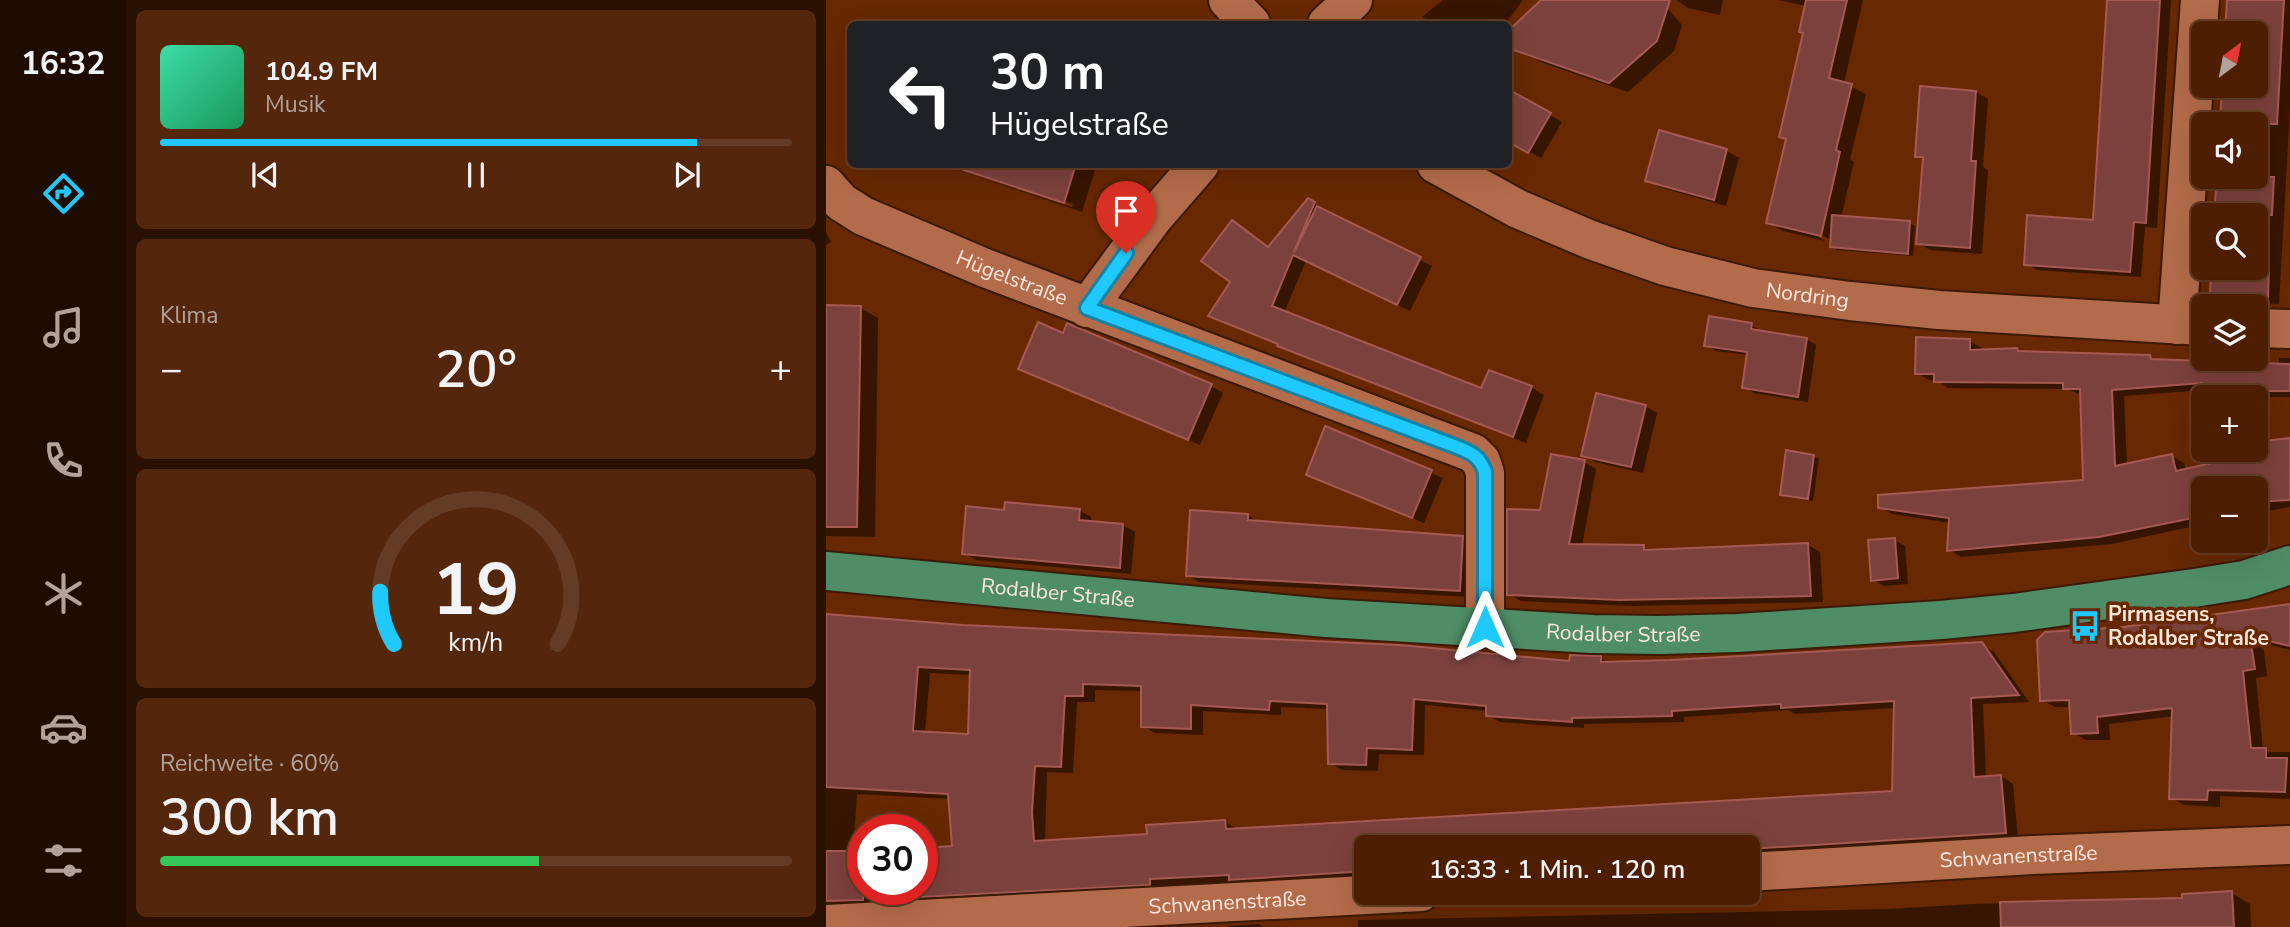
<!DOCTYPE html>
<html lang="de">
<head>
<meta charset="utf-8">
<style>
  :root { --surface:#4d1e02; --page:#54270c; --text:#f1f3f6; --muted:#b3a299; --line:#643c24; --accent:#1fc9fd }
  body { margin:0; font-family:"Nunito Sans",sans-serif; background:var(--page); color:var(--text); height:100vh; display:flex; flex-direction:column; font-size:26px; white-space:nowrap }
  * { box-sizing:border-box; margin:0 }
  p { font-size:23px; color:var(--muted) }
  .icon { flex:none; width:38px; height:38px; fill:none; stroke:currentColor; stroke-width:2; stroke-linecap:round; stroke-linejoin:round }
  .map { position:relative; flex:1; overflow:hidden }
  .details { display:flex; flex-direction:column; gap:10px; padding:10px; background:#2a1001; width:700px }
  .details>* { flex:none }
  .banner { position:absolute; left:21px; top:21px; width:665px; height:147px; border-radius:10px; box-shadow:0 7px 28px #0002,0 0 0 2px var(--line); background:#202124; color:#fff; overflow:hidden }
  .needle { width:46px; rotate:32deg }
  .fabs { position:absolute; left:1365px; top:21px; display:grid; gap:14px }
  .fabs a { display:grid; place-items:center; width:77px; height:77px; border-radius:10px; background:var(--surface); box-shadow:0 7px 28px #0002,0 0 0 2px var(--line); font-size:35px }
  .speed { position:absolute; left:21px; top:814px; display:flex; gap:14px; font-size:35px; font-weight:700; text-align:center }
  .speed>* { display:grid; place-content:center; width:91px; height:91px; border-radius:50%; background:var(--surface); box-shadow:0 7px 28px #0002,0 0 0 2px var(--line); line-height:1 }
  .speed .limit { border:10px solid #d22; background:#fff; color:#111 }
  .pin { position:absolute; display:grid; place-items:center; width:60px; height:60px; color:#fff; margin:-72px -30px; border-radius:50% 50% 50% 0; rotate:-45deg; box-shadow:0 0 7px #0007 }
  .pin .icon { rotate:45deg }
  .me { position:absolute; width:77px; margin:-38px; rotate:0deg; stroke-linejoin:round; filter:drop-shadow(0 0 5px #0008) }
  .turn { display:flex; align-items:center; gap:24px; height:147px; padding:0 28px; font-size:32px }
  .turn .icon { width:91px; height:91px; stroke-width:2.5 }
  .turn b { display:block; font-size:49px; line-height:60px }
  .big { font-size:52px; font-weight:600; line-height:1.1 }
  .details .widget { flex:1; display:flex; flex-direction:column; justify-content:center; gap:10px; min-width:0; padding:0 24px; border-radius:10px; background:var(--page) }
  .details .dial { align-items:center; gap:0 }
  .dial svg { height:182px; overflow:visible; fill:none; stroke:var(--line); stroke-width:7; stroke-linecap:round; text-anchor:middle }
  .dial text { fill:var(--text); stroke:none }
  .song { display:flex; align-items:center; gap:21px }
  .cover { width:84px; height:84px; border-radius:10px; background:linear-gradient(135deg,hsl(160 70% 55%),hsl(150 70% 35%)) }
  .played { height:7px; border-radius:4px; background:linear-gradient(90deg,var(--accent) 85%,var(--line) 85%) }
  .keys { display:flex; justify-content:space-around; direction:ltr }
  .heat { display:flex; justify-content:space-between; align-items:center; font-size:38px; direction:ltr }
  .charge { height:10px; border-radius:5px; background:linear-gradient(90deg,#34c759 60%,var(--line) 0) }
  .trip { position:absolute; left:528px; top:835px; width:406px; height:70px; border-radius:10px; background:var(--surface); box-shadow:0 7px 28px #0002,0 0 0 2px var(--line); font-weight:600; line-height:70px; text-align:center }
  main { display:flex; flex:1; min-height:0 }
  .tabs { display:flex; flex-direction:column; width:126px; justify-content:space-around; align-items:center; background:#1f0c01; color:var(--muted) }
  .tabs .icon { width:49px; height:49px }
  .tabs .on { color:var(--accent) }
  .tabs b { font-size:32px; color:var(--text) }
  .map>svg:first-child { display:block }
  .shadow { fill:#0007; fill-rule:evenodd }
  .building { fill:#7c413c; stroke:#a55953; stroke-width:2; fill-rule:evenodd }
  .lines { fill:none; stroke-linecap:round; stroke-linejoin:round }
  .minor-casing { stroke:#3c1a08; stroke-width:42 }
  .major-casing { stroke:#3c1a08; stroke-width:42 }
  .minor { stroke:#b36c4b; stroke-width:38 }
  .major { stroke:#4f8d66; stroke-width:38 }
  .route-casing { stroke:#1483a4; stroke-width:18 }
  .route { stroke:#1fc9fd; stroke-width:12 }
  .labels { text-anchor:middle; stroke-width:7; stroke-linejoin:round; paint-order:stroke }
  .street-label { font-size:21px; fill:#fee6db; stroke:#672802 }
  .poi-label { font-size:21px; font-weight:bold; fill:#fee6db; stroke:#672802; text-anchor:start }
</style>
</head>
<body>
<main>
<nav class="tabs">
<b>16:32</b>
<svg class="icon on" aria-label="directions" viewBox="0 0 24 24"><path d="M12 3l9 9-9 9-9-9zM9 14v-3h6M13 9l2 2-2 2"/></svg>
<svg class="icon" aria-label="music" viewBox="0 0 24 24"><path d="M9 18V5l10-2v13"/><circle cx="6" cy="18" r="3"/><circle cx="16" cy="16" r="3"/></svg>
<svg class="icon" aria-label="phone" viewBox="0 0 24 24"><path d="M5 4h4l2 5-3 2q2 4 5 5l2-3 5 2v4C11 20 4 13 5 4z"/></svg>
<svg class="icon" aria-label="climate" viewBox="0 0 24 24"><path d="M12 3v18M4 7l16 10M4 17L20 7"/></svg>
<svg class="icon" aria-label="car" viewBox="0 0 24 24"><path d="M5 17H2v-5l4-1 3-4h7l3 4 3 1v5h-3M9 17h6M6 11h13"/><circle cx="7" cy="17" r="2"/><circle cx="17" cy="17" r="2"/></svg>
<svg class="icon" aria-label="filters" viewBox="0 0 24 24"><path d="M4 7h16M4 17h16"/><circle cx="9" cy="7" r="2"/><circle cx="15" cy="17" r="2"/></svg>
</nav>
<section class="details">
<div class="widget">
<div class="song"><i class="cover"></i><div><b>104.9 FM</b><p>Musik</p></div></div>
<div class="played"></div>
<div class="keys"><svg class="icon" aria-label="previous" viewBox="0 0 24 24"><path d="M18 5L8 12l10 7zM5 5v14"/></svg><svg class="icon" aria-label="pause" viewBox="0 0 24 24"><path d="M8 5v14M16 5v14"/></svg><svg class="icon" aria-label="next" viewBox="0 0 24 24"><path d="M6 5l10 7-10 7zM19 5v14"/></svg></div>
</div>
<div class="widget"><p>Klima</p>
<div class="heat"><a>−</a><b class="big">20°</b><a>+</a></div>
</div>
<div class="widget dial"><svg viewBox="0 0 100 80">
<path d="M14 69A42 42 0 1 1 86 69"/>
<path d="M14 69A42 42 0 0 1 8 46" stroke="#1fc9fd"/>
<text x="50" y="56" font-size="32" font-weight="700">19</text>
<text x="50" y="72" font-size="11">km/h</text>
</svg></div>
<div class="widget"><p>Reichweite · 60%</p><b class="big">300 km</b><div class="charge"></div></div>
</section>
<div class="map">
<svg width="1464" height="927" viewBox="0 0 1464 927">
  <rect width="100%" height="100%" fill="#672802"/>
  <g class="shadow">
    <polygon points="617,0 697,0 679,24 611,24 596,17"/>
    <polygon points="729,0 834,0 856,25 848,51 802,92 717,63 700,53"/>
    <polygon points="850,0 897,0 894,15 862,8"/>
    <polygon points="952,0 1037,0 1018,83 1040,94 1024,159 1028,162 1015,218 1084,223 1089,226 1087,256 1011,250 1006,246 1006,241 988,230 986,233 999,241 957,231 942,222 962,140 979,34 980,6"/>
    <polygon points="1282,0 1345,0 1331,228 1319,227 1315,277 1211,270 1200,264 1268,221"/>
    <polygon points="1403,0 1464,0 1464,110 1453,304 1398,301 1386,294 1387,268 1430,268 1430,215 1390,215 1393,177 1430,177 1430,124 1396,124 1398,86 1430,86 1430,33 1401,33"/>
    <polygon points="1150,92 1162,99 1157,167 1162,170 1156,254 1104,250 1092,243 1098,160 1091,156"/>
    <polygon points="724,115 736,122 715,158 682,140"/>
    <polygon points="834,132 901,151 913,158 900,206 833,187 821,180"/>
    <polygon points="113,164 246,207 247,204 127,164 266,164 270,167 256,212"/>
    <polygon points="482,200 501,211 500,213 606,266 584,311 480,261 458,313 656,391 664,372 706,388 718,395 700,443 397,323 385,316 406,282 406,222 444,248"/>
    <polygon points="0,232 5,242 0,245"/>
    <polygon points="0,307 34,308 52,318 49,537 0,536"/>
    <polygon points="925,325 935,331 980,339 990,345 982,402 928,393 918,387 923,355 890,351 880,345"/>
    <polygon points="1143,341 1156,348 1156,351 1191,350 1197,353 1324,357 1331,361 1453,366 1453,358 1464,358 1464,397 1391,397 1378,390 1298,396 1301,465 1346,456 1358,463 1360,470 1431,454 1430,444 1464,440 1464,507 1430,513 1430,488 1377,488 1377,524 1286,544 1135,557 1123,550 1124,523 1066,514 1053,507 1258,482 1256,395 1241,389 1122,388 1110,380 1103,380 1091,373"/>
    <polygon points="206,375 385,386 397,393 374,445"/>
    <polygon points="819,406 831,413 817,473 769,462 757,455"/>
    <polygon points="500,428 617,478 598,523 482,474"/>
    <polygon points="987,456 993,459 987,501 961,497 955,494"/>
    <polygon points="758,462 770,469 756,546 818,547 825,551 982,545 994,552 997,602 806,606 695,601 683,594 715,512"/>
    <polygon points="253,510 265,517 265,522 297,525 309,532 305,574 150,560 138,553 180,512"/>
    <polygon points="421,515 433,522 637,538 649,545 646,597 373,582 361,575"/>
    <polygon points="1068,540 1079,546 1082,584 1058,586 1047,580"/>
    <polygon points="1464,606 1464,650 1437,643 1441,676 1430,678 1437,750 1444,752 1464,752 1464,799 1394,796 1394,807 1358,805 1345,798 1348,716 1283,724 1284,740 1260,740 1247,733 1245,707 1229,707 1216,700 1298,629"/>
    <path d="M0,616L745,663L775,658L783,663L844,661L1155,644L1168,652L1203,702L1157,704L1160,778L1175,776L1187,784L1192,839L922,855V847H541V876L417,886L408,881L335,886L336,891L0,906ZM104,673L146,675L143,736L99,733ZM269,690L317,691V726L329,733L377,735V711L455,715V707L503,709L504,763L516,770L552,771L553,754L598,755L599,705L662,711V715L674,722L758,728V724L858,722V717L962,710L969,714L1069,708L1068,792L411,829L399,822L322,836L219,842L221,772L247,773L251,702H269ZM31,794L124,799L128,848L96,889H37L27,853Z"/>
    <polygon points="1406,893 1424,904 1425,927 532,927 532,920 1062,909 1147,904 1358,900"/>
    <polygon points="433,924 437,927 402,927 402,926"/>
  </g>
  <g class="building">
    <polygon points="715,0 844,0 831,41 783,83 682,48 682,31"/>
    <polygon points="980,0 1021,0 1003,78 1026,84 1010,150 1014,152 995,236 940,223 960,139 953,137 977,33 973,32"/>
    <polygon points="1281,0 1334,0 1320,223 1308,222 1304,272 1198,265 1201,215 1267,220"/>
    <polygon points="1401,0 1458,0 1451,124 1394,124 1396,86 1430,86 1430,33 1399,33"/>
    <polygon points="1094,86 1150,91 1145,161 1150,161 1144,248 1090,244 1097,157 1089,157"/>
    <polygon points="682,89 725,113 702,153 682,142"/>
    <polygon points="833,130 901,149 888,200 819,181"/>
    <polygon points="139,164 250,164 238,203 138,170"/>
    <polygon points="1391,177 1448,177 1446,215 1388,215"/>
    <polygon points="482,198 489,202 468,252 491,206 595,257 571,305 467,255 446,306 655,388 663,370 706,386 687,437 451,346 452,344 382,316 404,282 375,261 406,220 442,247"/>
    <polygon points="1006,215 1084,221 1082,254 1004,247"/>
    <polygon points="1385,268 1443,268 1442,299 1384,295"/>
    <polygon points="0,305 35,306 31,527 0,527"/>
    <polygon points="883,316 926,323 925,329 981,338 972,397 916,388 921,352 878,346"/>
    <polygon points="212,322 237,333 241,323 386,384 362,440 192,369"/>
    <polygon points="1090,337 1144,339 1144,350 1191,348 1192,351 1324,355 1325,359 1464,364 1464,391 1377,391 1376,383 1286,390 1289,466 1346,454 1350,471 1430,453 1430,442 1464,438 1464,500 1430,502 1430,488 1377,488 1377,516 1273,537 1121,551 1123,518 1052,508 1052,495 1257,480 1254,389 1237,389 1237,383 1108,382 1108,374 1089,374"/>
    <polygon points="770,393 820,405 805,467 755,456"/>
    <polygon points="499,426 606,470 586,518 480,475"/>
    <polygon points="960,450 988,455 982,499 954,495"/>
    <polygon points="725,454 759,460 743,544 818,545 818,550 982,543 985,596 793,600 681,595 681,509 714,510"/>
    <polygon points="179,502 254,509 253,520 297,524 294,568 136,554 140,506 178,510"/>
    <polygon points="364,510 422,514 422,520 637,536 634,591 360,576"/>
    <polygon points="1069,538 1072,578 1045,581 1042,540"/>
    <polygon points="1464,604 1464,646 1424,637 1429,669 1417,671 1425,748 1440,748 1440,758 1461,758 1459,792 1382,790 1381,800 1343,799 1346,708 1271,717 1272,733 1245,734 1243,700 1214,701 1211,640 1219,632 1297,627"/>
    <path d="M0,614L137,625L574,645L743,661L744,655L775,656V662L844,660L1156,642L1193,695L1145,698L1148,777L1175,775L1180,833L922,849V847H541V871L403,880V875L324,879V885L96,897V848L126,846L122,794L0,787ZM92,667L144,670L142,734L87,731ZM257,684L315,686V727L365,729V705L443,710L444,701L501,704L502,764L540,765L541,748L586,750L588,699L660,706V716L746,722V718L846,716V711L955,704V708L1068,701L1066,791L400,829L399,820L320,825L321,834L208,841L206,812L209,766L235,767L239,696H257Z"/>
    <polygon points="0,851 37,851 37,900 0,901"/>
    <polygon points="1406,891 1408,927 1175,927 1174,902 1356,898 1356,894"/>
  </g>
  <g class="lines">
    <defs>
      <g id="minor">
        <polyline points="402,0 425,24"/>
        <polyline points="501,24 527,0"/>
        <path id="s1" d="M610,164L692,209L765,240L839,266L927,288L1024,301L1113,310L1377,326"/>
        <path id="s2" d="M0,185L15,202L37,216L159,268L647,453L655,461L659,473V627"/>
        <polyline points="261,308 328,217 374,164"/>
        <polyline points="1351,325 1374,0"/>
        <polyline points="1430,328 1464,329"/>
        <path id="s3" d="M922,872L1206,855L1464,845"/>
        <path id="s4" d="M0,924L595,892"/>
      </g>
      <g id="major">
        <path id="s5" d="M0,571L500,618L766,634L833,635L911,633L1115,620L1188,613L1368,588L1418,580L1464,565"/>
      </g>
    </defs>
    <use href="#minor" class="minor-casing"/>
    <use href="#major" class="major-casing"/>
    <use href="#minor" class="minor"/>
    <use href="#major" class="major"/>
  </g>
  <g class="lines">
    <defs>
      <path id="route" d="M300,253L261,308L631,447C646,453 654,457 659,472V627"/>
    </defs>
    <use href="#route" class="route-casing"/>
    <use href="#route" class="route"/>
  </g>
  <defs>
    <symbol id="bus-bare" viewBox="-9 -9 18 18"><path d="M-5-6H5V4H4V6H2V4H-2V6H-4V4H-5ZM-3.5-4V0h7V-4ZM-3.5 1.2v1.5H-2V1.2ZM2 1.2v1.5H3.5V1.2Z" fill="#1fc9fd" stroke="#672802" stroke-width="2.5" paint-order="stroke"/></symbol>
  </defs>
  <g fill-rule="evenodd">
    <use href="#bus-bare" x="1237" y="604" width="44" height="44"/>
  </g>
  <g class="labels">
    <g class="street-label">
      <text dy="7" stroke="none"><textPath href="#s2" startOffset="210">Hügelstraße</textPath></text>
      <text dy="7" stroke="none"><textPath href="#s1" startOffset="397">Nordring</textPath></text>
      <text dy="7" stroke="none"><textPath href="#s5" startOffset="233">Rodalber Straße</textPath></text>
      <text dy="7" stroke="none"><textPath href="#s5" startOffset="800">Rodalber Straße</textPath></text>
      <text dy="7" stroke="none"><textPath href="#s3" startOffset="271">Schwanenstraße</textPath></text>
      <text dy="7" stroke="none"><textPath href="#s4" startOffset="402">Schwanenstraße</textPath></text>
    </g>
    <g class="poi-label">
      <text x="1282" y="621">Pirmasens,<tspan x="1282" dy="24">Rodalber Straße</tspan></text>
    </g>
  </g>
</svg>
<div class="fabs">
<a><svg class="needle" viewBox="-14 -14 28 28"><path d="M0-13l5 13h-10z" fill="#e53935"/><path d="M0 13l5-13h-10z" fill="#b3a299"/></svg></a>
<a><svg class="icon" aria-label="sound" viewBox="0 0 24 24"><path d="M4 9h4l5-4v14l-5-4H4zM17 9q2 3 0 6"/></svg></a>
<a><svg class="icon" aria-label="search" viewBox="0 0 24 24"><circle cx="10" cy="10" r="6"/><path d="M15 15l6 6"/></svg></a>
<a><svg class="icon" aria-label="layers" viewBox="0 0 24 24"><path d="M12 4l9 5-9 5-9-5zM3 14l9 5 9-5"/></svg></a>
<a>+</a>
<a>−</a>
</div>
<div class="speed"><div class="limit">30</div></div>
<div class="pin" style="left:300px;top:253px;background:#d93025"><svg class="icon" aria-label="arrive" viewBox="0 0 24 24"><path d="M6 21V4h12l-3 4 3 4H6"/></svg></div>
<svg class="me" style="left:659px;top:627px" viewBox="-20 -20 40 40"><path d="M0-17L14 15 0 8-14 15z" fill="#1fc9fd" stroke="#fff" stroke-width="4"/></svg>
<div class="trip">16:33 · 1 Min. · 120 m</div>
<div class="banner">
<div class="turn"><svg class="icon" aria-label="left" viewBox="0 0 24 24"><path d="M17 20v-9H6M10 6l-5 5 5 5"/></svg><div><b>30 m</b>Hügelstraße</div></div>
</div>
</div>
</main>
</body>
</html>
